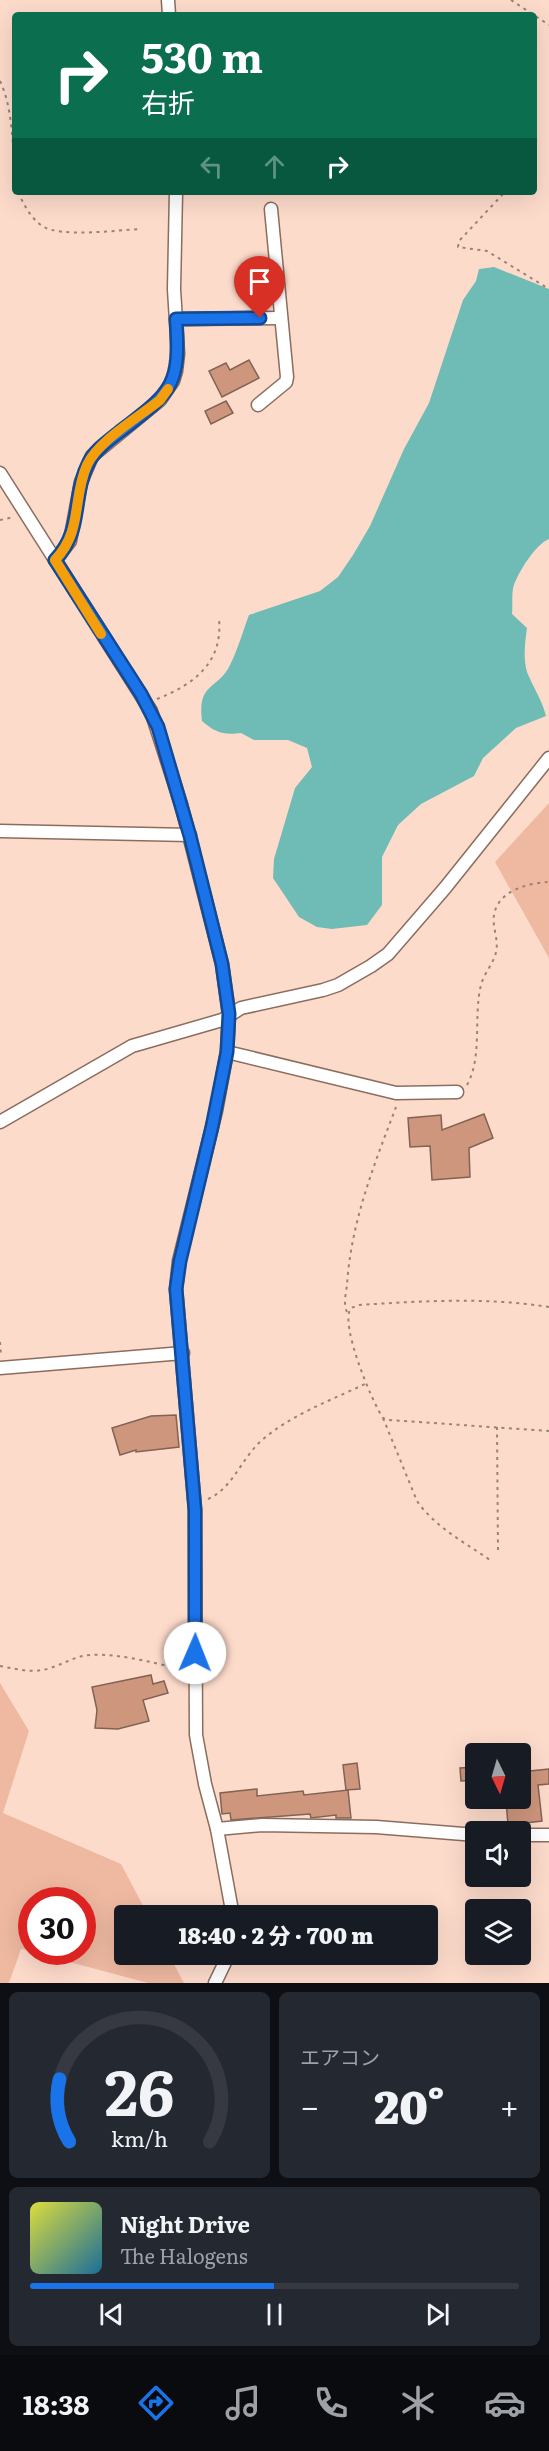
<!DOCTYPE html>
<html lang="ja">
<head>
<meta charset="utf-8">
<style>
  :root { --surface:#171b24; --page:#242831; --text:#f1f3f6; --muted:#9ea1a6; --line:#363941; --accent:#1a73e8 }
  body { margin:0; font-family:Literata,"Noto Sans JP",serif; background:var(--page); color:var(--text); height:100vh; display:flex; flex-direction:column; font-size:22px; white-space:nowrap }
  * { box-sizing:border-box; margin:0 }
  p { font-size:20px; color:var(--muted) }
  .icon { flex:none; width:33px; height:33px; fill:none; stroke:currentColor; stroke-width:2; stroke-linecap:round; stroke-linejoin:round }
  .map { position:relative; height:1983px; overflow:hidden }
  .sheet { display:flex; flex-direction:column; gap:9px; padding:9px; background:#0d0f14; flex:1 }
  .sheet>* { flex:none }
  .guide { position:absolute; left:12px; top:12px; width:525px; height:183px; border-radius:6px; box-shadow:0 6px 24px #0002; background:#0b6e4f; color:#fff; overflow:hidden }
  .needle { width:39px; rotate:175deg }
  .fabs { position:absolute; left:465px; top:1743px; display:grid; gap:12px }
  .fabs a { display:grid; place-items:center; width:66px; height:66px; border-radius:6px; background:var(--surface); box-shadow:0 6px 24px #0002; font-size:30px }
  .speed { position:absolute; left:18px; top:1887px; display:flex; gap:12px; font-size:30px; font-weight:700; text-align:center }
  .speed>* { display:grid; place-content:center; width:78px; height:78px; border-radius:50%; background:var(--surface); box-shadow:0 6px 24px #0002; line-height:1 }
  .speed .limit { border:9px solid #d22; background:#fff; color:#111 }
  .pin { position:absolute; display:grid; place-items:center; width:51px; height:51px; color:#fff; margin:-62px -26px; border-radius:50% 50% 50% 0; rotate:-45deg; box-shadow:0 0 6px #0007 }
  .pin .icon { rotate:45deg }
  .me { position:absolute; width:66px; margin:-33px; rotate:1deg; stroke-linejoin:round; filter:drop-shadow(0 0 4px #0008) }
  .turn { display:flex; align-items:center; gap:21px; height:126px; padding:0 30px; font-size:27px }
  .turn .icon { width:78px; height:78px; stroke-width:2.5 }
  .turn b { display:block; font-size:42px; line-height:51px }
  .lanes { display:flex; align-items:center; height:57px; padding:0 30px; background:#0003; justify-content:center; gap:30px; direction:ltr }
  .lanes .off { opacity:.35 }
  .big { font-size:45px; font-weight:800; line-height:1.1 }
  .sheet .widget { flex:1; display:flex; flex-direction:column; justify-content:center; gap:9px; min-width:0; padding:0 21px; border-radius:9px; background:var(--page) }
  .sheet .dial { align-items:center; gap:0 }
  .dial svg { height:156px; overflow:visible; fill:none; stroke:var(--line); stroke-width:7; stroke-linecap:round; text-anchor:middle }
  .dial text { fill:var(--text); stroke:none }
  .song { display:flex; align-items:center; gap:18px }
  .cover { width:72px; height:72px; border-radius:9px; background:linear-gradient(135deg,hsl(60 70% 55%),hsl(200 70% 35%)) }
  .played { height:6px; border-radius:3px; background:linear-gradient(90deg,var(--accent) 50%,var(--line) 50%) }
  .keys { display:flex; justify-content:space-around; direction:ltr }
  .heat { display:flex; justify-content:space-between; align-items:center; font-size:33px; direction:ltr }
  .sheet .tiles { flex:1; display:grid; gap:9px; grid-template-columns:1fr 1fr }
  .widget:last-child { grid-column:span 2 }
  .trip { position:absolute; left:114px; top:1905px; width:324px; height:60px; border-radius:6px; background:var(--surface); box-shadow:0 6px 24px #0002; font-weight:800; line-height:60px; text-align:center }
  .dock { display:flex; height:96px; justify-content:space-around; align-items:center; background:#090b0e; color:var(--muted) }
  .dock .icon { width:42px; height:42px }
  .dock .active { color:var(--accent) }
  .dock b { font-size:27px; color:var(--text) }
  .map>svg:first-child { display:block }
  .green { fill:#efb9a1 }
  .water { fill:#6fbbb6 }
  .building { fill:#ce967c; stroke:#806355; stroke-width:1.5 }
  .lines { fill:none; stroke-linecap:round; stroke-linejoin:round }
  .minor-casing { stroke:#8b6d5f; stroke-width:15 }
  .path { stroke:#998277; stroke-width:2; stroke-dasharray:3 4.5; stroke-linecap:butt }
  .minor { stroke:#fff; stroke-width:12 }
  .route-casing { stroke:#114b97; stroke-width:15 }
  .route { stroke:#1a73e8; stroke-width:10 }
  .slow { stroke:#f59e0b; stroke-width:10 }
</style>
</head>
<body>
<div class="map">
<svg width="549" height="1983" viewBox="0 0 549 1983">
  <rect width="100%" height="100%" fill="#fddbcb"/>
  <g class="green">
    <polygon points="549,803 549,958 495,862"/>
    <polygon points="0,1683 29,1731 3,1813 121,1864 148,1915 124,1916 124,1954 169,1955 184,1983 148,1983 32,1952 82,1952 82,1900 32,1900 32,1951 21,1949 9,1983 0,1983"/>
  </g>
  <path class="water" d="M494,267L549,289V539C536,544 519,571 514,585C511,593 513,605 512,614L527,628C525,642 523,658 527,672C533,687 542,700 546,716L516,728L483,758L474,776L421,804L398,825L382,857V905L367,925L332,929L317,927L299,917L273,878L274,859L295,788L312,767L307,748L288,740H254L241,733C223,735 216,733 202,721C197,682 218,690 230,665C238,649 243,631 249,615L320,591L338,577L353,555L370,526L404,449L429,403L463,300L476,281L479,269Z"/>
  <g class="building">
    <polygon points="249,360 259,378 222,397 209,371 226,363 230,370"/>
    <polygon points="226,401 233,413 211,424 205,411"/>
    <polygon points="484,1114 493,1138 469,1148 470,1177 432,1180 430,1146 410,1147 408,1118 441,1115 442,1130"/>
    <polygon points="176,1415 179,1447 136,1452 136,1450 120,1455 112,1428 151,1416"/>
    <polygon points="151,1675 153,1684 164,1681 168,1693 143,1700 149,1721 118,1729 95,1728 97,1710 92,1687"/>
    <polygon points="357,1763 360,1789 346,1790 343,1765"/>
    <polygon points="476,1767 476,1780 461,1781 460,1768"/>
    <polygon points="549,1769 549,1784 538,1785 542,1821 508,1825 506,1801 520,1799 520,1772"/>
    <polygon points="257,1789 257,1796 303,1791 304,1795 348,1790 351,1818 336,1818 336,1815 311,1818 310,1814 231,1820 230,1813 222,1814 220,1793"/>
  </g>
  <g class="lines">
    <defs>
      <g id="minor">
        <polyline points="168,0 169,15"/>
        <polyline points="176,319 281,318"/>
        <polyline points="258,405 286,382 287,377 271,209"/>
        <polyline points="0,473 151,711 181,804 222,964 229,1014 227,1052 216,1111 179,1261 176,1289 195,1510 196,1735 205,1784 217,1829 233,1916"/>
        <polyline points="55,560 70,541 81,482 92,456 160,400 173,381 176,371 178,354 174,289 176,192"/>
        <polyline points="0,831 190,835"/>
        <polyline points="227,1052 396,1093 457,1092"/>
        <polyline points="0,1122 132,1046 222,1020 241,1008 323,990 338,985 371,966 388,954 445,888 549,758"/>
        <polyline points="0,1368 183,1353"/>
        <polyline points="217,1829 262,1825 376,1827 476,1835"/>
        <polyline points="520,1835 549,1835"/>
        <polyline points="215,1983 229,1954"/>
      </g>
    </defs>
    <use href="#minor" class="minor-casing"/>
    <g class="path">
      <polyline points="511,0 549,25"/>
      <path d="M0,81C12,106 12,139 15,166"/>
      <path d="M18,192C24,205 30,217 42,226C60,238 118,230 141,229"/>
      <polyline points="503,194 459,241 458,247 487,251 549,289"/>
      <polyline points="0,520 14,517"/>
      <path d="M157,699C195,684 223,662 219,619"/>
      <path d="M467,1085C483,1056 473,1017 481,985C484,973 494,963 496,952C499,940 492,927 494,915C498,890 529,883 549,882"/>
      <path d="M549,1307C486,1297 423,1301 359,1305L351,1308C339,1323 372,1402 383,1418L389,1420L549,1431"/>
      <path d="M347,1312C343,1304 346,1293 347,1285C351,1222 374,1165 396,1107"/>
      <polyline points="0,1342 1,1356"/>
      <path d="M383,1418L417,1501C435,1527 464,1542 490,1560"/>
      <polyline points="497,1427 498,1552"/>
      <path d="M208,1499C233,1488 241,1459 261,1441C290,1415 332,1400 367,1383"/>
      <path d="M0,1666C17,1669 33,1674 50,1668C64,1664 75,1656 90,1655C118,1653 154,1663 181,1669"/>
    </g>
    <use href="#minor" class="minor"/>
  </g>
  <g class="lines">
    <defs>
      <path id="route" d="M195,1653V1510L176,1289L180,1261L212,1127L227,1052L229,1014L222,964L190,836L158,727L141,694L55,560C84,530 71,496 89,462C95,450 108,441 118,433C171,392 181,388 176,319L260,318"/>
    </defs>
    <use href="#route" class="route-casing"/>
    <use href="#route" class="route"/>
    <path class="slow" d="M101,634L55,560C83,531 72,499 87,465C98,441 139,417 160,400L168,389"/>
  </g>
</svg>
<div class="fabs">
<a><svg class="needle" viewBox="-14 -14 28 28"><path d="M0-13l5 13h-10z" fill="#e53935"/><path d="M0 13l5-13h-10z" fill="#9ea1a6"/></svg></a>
<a><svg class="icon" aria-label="sound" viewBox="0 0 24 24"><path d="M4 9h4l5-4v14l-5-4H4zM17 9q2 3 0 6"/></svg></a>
<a><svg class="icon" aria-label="layers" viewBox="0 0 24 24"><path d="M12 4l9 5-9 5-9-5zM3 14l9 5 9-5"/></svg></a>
</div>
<div class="speed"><div class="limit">30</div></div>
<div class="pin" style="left:260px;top:318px;background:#d93025"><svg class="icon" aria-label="arrive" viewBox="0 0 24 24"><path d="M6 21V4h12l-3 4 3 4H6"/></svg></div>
<svg class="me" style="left:195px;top:1653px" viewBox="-20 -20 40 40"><circle r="19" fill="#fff"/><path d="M0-13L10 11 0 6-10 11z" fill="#1a73e8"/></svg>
<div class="trip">18:40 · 2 分 · 700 m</div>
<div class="guide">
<div class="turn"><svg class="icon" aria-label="right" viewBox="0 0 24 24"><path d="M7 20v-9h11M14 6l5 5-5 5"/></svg><div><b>530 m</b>右折</div></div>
<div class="lanes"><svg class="icon off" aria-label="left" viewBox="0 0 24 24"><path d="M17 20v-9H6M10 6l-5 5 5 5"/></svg><svg class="icon off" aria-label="ahead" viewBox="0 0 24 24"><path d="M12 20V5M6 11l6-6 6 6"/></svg><svg class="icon" aria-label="right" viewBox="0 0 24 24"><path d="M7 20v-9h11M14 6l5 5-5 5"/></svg></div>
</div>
</div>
<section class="sheet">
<div class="tiles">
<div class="widget dial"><svg viewBox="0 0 100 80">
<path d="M14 69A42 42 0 1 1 86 69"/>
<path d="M14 69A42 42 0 0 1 9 37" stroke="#1a73e8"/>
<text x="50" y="56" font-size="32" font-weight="700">26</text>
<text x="50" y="72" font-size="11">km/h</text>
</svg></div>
<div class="widget"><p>エアコン</p>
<div class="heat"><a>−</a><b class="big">20°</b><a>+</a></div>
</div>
<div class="widget">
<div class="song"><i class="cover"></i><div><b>Night Drive</b><p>The Halogens</p></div></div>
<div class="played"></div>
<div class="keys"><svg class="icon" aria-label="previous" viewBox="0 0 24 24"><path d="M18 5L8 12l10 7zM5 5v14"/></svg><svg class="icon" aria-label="pause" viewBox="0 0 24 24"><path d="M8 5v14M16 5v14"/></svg><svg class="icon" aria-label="next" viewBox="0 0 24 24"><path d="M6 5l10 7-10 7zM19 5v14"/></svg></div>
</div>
</div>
</section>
<nav class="dock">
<b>18:38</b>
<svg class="icon active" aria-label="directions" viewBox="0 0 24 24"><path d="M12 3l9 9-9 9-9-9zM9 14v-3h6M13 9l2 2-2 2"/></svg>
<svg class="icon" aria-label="music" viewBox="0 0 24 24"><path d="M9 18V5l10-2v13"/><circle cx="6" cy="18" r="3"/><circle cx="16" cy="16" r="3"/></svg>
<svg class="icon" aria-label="phone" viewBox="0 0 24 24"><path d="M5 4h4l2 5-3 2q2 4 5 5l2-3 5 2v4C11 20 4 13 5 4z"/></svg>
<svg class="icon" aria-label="climate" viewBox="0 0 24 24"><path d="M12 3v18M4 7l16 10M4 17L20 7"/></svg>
<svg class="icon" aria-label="car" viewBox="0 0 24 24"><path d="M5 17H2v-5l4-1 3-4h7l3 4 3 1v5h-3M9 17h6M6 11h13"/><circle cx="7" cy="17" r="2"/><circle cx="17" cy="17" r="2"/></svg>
</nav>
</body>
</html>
